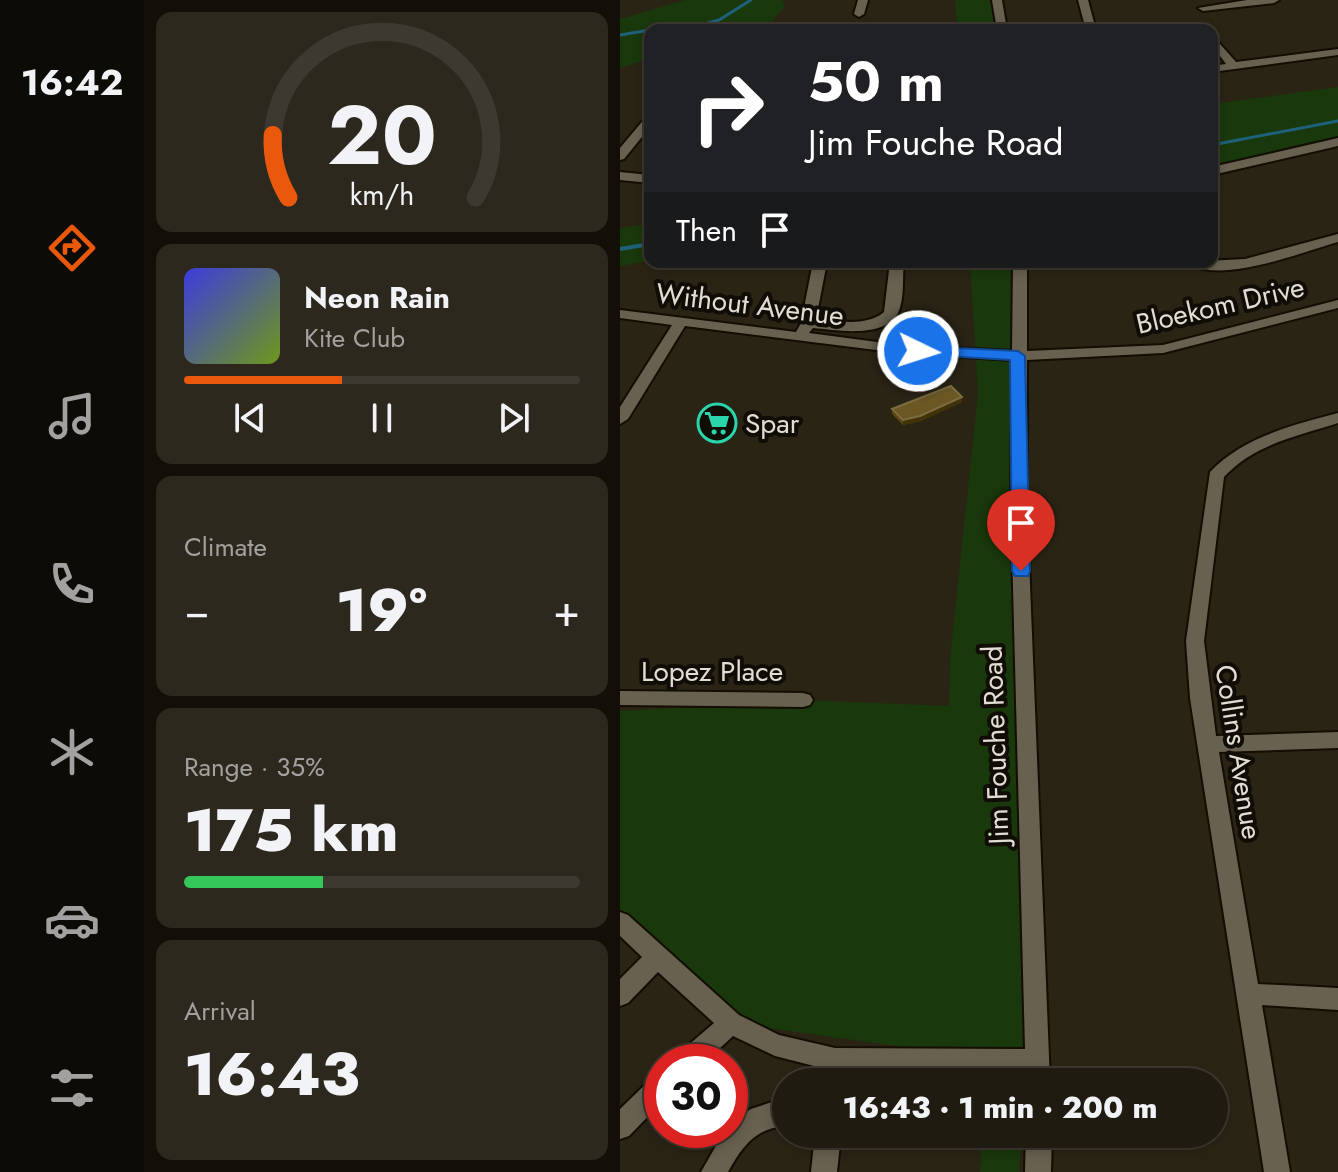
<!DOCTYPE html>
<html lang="en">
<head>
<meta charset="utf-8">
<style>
  :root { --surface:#201b10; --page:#2d281e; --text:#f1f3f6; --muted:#a2a19f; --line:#3d3930; --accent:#ea580c }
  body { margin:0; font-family:Jost,sans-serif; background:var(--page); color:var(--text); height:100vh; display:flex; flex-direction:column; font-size:30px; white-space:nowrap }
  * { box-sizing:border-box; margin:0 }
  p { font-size:26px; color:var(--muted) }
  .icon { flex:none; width:44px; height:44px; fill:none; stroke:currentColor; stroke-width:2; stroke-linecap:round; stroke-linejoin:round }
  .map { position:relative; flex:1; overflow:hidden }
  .drawer { display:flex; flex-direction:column; gap:12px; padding:12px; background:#120f09; width:476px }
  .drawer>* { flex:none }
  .banner { position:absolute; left:24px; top:24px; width:574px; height:244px; border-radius:16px; box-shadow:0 4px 12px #0003,0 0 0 2px var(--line); background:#202124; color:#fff; overflow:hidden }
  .speed { position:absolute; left:24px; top:1044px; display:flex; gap:16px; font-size:40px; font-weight:700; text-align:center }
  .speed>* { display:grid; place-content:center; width:104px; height:104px; border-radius:50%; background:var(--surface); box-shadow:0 4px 12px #0003,0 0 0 2px var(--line); line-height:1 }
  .speed .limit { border:12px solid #d22; background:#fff; color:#111 }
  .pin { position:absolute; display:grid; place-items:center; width:68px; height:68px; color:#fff; margin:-82px -34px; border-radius:50% 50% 50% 0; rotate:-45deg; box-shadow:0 0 8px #0007 }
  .pin .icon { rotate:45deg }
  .me { position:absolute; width:88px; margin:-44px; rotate:94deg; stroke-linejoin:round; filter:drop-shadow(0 0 6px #0008) }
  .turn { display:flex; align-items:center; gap:28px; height:168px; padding:0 32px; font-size:36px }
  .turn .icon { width:104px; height:104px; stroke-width:2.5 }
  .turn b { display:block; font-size:56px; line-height:68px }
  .then { display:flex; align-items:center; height:76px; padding:0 32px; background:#0003; gap:16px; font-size:30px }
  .big { font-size:60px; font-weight:800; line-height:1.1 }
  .drawer .card { flex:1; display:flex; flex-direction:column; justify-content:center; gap:12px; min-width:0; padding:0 28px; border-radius:16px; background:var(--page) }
  .drawer .dial { align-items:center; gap:0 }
  .dial svg { height:208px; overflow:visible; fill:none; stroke:var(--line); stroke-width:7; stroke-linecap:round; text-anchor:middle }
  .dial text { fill:var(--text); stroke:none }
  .song { display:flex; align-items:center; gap:24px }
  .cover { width:96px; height:96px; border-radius:12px; background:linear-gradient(135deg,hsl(240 70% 55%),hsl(80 70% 35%)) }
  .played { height:8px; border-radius:4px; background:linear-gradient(90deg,var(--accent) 40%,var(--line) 40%) }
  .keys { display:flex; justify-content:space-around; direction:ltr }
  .heat { display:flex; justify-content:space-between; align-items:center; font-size:44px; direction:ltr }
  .charge { height:12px; border-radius:6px; background:linear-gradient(90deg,#34c759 35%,var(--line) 0) }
  .trip { position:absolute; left:152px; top:1068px; width:456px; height:80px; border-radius:40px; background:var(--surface); box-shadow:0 4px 12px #0003,0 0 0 2px var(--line); font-weight:800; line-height:80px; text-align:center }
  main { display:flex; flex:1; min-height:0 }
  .dock { display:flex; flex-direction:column; width:144px; justify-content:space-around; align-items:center; background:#0d0b06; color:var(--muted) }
  .dock .icon { width:56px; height:56px }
  .dock .selected { color:var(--accent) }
  .dock b { font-size:36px; color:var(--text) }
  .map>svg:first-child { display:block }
  .green { fill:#19380b }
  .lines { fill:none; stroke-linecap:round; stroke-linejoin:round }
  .stream-far1 { stroke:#1f607a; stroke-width:3 }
  .stream { stroke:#1f607a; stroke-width:4 }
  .minor-casing { stroke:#130d02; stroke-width:4 }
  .minor { fill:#686150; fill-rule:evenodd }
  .wall { fill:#5b460f }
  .shaded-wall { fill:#413208 }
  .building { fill:#6a5724; stroke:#7c6c40; stroke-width:2 }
  .route { fill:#1a73e8; stroke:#114b97; stroke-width:2 }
  .labels { text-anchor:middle; stroke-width:8; stroke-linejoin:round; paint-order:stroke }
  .street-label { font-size:28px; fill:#e2ddd4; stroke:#100d07 }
  .poi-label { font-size:28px; fill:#e2ddd4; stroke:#100d07; text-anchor:start }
</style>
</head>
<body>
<main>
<nav class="dock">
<b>16:42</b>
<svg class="icon selected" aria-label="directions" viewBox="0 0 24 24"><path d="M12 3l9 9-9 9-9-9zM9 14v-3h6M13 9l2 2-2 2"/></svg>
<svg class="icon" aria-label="music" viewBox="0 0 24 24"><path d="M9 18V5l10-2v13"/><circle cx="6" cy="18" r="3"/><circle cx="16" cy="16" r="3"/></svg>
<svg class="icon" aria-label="phone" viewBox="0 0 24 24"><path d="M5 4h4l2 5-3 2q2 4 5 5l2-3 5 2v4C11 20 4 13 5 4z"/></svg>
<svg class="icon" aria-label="climate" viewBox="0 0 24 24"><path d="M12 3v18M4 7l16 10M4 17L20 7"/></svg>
<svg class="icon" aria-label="car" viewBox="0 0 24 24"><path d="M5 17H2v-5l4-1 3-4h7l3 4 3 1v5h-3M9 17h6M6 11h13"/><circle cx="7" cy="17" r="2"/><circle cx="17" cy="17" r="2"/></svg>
<svg class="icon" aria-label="filters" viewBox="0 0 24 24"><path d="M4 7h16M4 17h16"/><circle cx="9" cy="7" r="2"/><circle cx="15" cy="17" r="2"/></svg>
</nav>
<section class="drawer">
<div class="card dial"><svg viewBox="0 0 100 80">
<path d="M14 69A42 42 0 1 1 86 69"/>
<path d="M14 69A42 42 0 0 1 8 45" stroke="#ea580c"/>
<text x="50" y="56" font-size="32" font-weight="700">20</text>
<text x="50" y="72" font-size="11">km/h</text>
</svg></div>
<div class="card">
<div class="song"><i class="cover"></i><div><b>Neon Rain</b><p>Kite Club</p></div></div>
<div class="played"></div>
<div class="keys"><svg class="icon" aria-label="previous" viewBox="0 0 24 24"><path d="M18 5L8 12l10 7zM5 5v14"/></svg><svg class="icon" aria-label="pause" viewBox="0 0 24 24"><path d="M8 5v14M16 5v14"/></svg><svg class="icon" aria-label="next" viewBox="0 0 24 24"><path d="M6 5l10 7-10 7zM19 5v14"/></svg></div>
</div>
<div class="card"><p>Climate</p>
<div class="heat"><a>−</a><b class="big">19°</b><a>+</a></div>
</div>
<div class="card"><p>Range · 35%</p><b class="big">175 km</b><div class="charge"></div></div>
<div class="card"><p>Arrival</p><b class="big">16:43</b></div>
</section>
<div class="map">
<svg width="718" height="1172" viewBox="0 0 718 1172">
  <rect width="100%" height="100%" fill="#2a2415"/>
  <g class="green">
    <polygon points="65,0 162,0 165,6 145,30 30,30 30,59 0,68 0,19"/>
    <polygon points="335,0 376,0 380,30 338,30"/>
    <polygon points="718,87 718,145 592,174 592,104"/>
    <polygon points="30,224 30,261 0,266 0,228"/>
    <polygon points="350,262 397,262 415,1065 96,1021 0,932 0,711 183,700 329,706 330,658 358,394"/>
    <polygon points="229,1074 361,1075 371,1082 229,1082"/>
    <polygon points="362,1134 401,1134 399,1172 360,1172"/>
  </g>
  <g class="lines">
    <g class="stream-far1">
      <polyline points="63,30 99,20 131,0"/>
      <polyline points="0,35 30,30"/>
      <polyline points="592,145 718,121"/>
    </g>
    <polyline class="stream" points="0,249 30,244"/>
    <defs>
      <g id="minor">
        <polygon points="238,0 248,0 244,14 239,17 234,14"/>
        <polygon points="372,0 382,0 387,30 377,30"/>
        <polygon points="458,0 468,0 476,30 466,30"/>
        <polygon points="627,0 659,0 654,3 583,11 578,8"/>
        <polygon points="592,35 616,62 718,49 718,55 592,72 592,66 606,64 592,45"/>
        <polygon points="30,116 30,127 4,159 0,160 0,148 26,117"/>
        <polygon points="718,138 718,146 592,175 592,167"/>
        <polygon points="0,172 30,175 30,183 0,180"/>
        <path d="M718,234V242C682,252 598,286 566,262L625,259Z"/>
        <path d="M193,262H207L196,319C217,321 247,327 264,312L270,262H284C282,278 285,298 278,313C264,339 216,330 193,328L189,333L280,345L392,351L393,262H407V351L543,345L718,300V308L543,353L407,360V510L430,1082H406L405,1073L226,1072L225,1082H201L202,1068L155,1056L113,1036L85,1062H55L58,1054L94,1023L38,972L8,1003L0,1006V979L22,957L0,936V912L8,915L119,1015L159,1035L215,1048L405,1049L391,510L392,360L280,353L65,326L8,419L0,424V407L52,325L0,318V310L176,332L181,323Z"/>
        <path d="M718,413V423C678,436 634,444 604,477L584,641L596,736L718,732V748L599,752L638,984L718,988V1010L642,1005L670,1172H644L570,698L566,641L590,472C623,437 673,425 718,413Z"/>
        <polygon points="0,691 183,693 190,695 193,700 190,705 183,707 0,705"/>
        <polygon points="42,1073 42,1102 9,1136 0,1139 0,1109 33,1077"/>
        <path d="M152,1102H166V1126C135,1128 122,1147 108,1172H81L105,1130H110L112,1122L131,1109Z"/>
        <polygon points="195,1134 221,1134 217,1172 191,1172"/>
        <polygon points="406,1134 432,1134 431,1172 405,1172"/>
      </g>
    </defs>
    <use href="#minor" class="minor-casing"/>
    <use href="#minor" class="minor"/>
  </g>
  <polygon class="wall" points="342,402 301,421 283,425 272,414 272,409"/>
  <polygon class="shaded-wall" points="342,397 342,402 301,421 283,425 283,420"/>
  <polygon class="building" points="331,386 342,397 300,416 283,420 272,409"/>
  <polygon class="route" points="298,346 398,351 405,356 410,571 408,576 395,576 392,571 390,360 293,354 290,351"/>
  <defs>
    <symbol id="supermarket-ring" viewBox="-11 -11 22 22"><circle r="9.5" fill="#100d07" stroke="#2ad5ac" stroke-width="1.5"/><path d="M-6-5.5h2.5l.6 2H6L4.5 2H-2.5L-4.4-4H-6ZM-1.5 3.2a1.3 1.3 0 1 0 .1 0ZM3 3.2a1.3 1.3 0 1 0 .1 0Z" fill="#2ad5ac"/></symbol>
  </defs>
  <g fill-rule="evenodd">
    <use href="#supermarket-ring" x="75" y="401" width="44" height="44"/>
  </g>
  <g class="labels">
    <g class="street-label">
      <text transform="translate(130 304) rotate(7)" y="10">Without Avenue</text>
      <text transform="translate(600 305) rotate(-13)" y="10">Bloekom Drive</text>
      <text x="92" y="681">Lopez Place</text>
      <text transform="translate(375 745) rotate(-92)" y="10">Jim Fouche Road</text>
      <text transform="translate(619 752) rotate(81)" y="10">Collins Avenue</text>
    </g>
    <g class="poi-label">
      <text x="125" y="433">Spar</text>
    </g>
  </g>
</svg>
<div class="speed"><div class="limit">30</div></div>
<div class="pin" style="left:401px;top:571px;background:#d93025"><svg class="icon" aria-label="arrive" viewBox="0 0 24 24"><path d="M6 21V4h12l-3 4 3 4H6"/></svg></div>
<svg class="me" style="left:298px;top:351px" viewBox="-20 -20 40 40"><circle r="17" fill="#1a73e8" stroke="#fff" stroke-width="3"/><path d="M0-11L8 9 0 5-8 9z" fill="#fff"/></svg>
<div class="trip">16:43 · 1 min · 200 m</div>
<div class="banner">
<div class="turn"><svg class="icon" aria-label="right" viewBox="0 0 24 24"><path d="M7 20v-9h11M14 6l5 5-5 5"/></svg><div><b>50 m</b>Jim Fouche Road</div></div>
<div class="then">Then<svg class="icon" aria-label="arrive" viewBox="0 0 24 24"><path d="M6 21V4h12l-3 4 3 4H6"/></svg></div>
</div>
</div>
</main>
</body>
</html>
